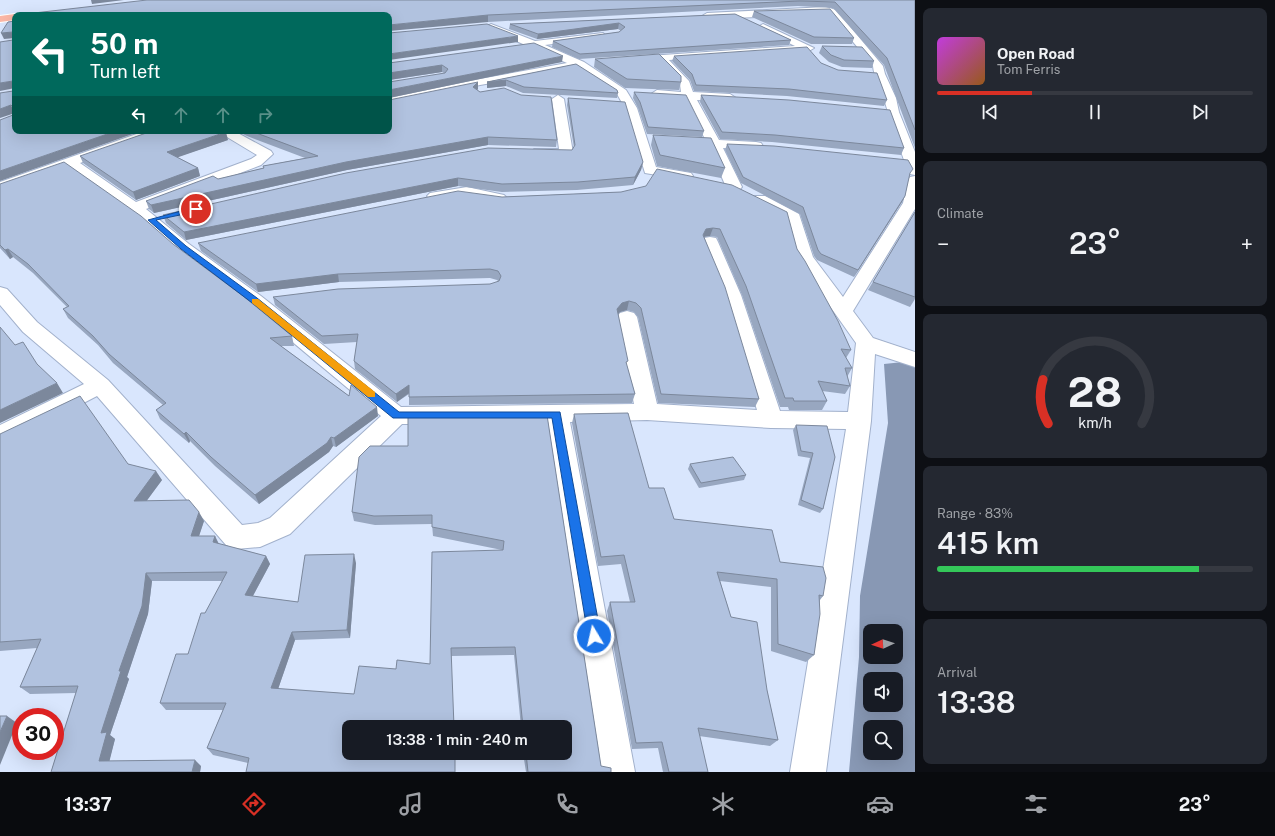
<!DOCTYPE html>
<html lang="en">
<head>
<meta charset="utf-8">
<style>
  :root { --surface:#171b24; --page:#242831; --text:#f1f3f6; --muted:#9ea1a6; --line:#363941; --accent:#d93025 }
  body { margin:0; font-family:"Public Sans",sans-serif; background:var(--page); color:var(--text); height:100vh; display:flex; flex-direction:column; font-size:15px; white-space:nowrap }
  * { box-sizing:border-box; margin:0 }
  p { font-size:13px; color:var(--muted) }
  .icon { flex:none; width:22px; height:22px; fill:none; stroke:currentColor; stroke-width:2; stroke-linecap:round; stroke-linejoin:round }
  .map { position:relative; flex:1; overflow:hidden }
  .drawer { display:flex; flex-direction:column; gap:8px; padding:8px; background:#0d0f14; width:360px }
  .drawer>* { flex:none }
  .guide { position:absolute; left:12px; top:12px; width:380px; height:122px; border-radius:8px; box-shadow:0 4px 16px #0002; background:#00695c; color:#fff; overflow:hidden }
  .needle { width:26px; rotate:267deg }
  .tools { position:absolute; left:863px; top:624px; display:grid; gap:8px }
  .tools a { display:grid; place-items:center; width:40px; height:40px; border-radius:8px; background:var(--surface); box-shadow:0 4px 16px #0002; font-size:20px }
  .speed { position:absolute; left:12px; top:708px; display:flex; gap:8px; font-size:20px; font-weight:700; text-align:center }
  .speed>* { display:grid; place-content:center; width:52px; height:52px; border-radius:50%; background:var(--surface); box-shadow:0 4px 16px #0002; line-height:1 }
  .speed .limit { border:6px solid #d22; background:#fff; color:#111 }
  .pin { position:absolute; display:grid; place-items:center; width:34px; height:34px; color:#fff; margin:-17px; border:2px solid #fff; border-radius:50%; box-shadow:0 1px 4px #0007 }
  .me { position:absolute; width:44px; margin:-22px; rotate:351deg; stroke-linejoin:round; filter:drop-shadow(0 0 3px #0008) }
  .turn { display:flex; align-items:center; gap:14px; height:84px; padding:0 12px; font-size:18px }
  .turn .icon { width:52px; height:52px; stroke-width:2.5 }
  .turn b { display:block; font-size:28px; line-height:34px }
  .lanes { display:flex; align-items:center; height:38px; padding:0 12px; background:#0003; justify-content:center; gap:20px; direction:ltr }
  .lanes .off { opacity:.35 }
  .big { font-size:30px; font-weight:600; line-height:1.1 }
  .drawer .tile { flex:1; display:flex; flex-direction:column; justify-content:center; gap:6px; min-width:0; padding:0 14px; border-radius:8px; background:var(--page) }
  .drawer .dial { align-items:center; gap:0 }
  .dial svg { height:104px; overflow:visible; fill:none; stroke:var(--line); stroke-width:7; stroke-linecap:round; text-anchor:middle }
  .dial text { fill:var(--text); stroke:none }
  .song { display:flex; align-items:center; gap:12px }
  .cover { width:48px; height:48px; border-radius:6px; background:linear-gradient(135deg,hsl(290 70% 55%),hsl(30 70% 35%)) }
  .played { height:4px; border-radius:2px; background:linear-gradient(90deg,var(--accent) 30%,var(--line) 30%) }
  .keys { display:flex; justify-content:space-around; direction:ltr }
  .heat { display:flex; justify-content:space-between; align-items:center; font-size:22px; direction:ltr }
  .charge { height:6px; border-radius:3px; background:linear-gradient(90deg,#34c759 83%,var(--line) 0) }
  .trip { position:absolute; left:342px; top:720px; width:230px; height:40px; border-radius:8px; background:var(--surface); box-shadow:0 4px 16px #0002; font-weight:600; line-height:40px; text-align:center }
  .menu { display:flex; height:64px; justify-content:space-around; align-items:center; background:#090b0e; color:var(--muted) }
  .menu .icon { width:28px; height:28px }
  .menu .on { color:var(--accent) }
  .menu b { font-size:18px; color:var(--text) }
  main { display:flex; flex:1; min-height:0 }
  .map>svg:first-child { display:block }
  .water { fill:#8898b4; fill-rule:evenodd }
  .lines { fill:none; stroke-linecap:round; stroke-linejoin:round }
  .minor-casing { stroke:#a2b1cc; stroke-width:2 }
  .major-casing { stroke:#fff; stroke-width:2 }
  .minor { fill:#fff; fill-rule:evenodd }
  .major { fill:#fbb7a6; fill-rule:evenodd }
  .wall { fill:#98a7c0 }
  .shaded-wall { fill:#7c889c }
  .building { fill:#b1c2df; stroke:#7c889c }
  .route { fill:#1a73e8; stroke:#114b97 }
  .slow { fill:#f59e0b }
</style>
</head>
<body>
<main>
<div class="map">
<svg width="915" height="772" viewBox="0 0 915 772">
  <rect width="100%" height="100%" fill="#d9e6fd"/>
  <path class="water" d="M915,357V772H849L859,657L860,596L888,423L884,364L913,361ZM870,631H896V657H870ZM870,679H896V705H870ZM870,727H896V753H870Z"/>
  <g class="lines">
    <defs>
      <g id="minor">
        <path d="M826,7L836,10L883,66L885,74L896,98L899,112L915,152V175L910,174L908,171C899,147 891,123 884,99C881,88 874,78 873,66L830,14L707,19L702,16L707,13Z"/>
        <polygon points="491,24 535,41 603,33 605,35 600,38 545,45 584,62 626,90 637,108 656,167 691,173 693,176 691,179 686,180 645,173 625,108 617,94 577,68 480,85 389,106 389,98 480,79 567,63 488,29 486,27"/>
        <polygon points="763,24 814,48 809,51 669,60 689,81 693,92 730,94 736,98 730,102 697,100 719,140 756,142 761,143 763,146 761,149 756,150 723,148 742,187 739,190 729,190 726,187 709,147 679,145 677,142 679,139 705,139 685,99 657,98 651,94 657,90 681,92 680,84 658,61 634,63 629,60 634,57 795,46 760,29 758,27"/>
        <polygon points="558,95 564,99 573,153 571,156 566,157 534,155 532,152 534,149 559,149 552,99"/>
        <polygon points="145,131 165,131 163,134 80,163 136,202 251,159 257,155 217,131 234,131 271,151 273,154 261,165 146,209 189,244 261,296 401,407 634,404 617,317 620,313 627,311 634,313 637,317 657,404 757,410 723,295 702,242 704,238 710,237 716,238 718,242 741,295 780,411 848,412 856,343 795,257 786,219 755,202 752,199 755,196 765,196 799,214 813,257 843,297 903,203 908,180 910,177 915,176 915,209 853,311 873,338 915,352 915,367 875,354 871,421 826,772 790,772 846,429 771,428 647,420 570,422 635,772 599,772 547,423 402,424 290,534 260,547 236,549 226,545 97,396 8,442 0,445 0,425 84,384 23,332 0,305 0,287 7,289 37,322 108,380 242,525 258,523 270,518 381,416 247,304 177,252 145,223 68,168 0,192 0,182"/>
        <path d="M467,187L504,195L507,198L504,201C492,204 480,197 467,197C455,196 442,202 430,199L427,196L430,193Z"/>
      </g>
      <polygon id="major" points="15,14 18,15 15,15 15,20 0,22 0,16"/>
    </defs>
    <use href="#minor" class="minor-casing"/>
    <use href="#major" class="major-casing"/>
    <use href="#minor" class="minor"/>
    <use href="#major" class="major"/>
  </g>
  <g class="wall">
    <polygon points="147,0 915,0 915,148 884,65 833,8 798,6 488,22"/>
    <polygon points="754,11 854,38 852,44 811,44 752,17"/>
    <polygon points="735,14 791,40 789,45 579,59 552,47 553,41 619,32 621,31 618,29 537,39 509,29 510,24"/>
    <polygon points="822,46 874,61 872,68 842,67 829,62 819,53"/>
    <polygon points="674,56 821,63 887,100 884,106 787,96 694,91 690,80 672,61"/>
    <polygon points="595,59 681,82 679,90 625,88 594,67"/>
    <polygon points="562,62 444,73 442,72 389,80 389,63"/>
    <polygon points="576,64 618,93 617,98 523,93 506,86 487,88 487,82"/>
    <polygon points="478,82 478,89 477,90 557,140 556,147 488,145 347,170 154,213 149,209 146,201 218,179 263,168 263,166 305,158 247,136 237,131 389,131"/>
    <polygon points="634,92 704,131 702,137 647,134 638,108 633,98"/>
    <polygon points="701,95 904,148 901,155 772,142 720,139 700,102"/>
    <polygon points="568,98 643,162 641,170 633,185 577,190 502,192 458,186 186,240 166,223 163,215 572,150 574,148 567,105"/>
    <polygon points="653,135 725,168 721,178 657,166 651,145"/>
    <polygon points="228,140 177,157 198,168 200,176 136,200 83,163 80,156"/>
    <polygon points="727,144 909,176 905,196 854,277 817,260 814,256 800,214 741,183 725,150"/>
    <polygon points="0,184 173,244 292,336 294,346 281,346 349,396 378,416 336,447 333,446 329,452 259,504 215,466 190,441 189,443 160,419 156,410 163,405 113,363 98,345 68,318 63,309 67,307 33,273 13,257 10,259 0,248"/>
    <polygon points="621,192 797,249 851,350 846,358 852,368 847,377 850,386 845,394 822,391 827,401 822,410 789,410 788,407 780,407 742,295 717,237 710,236 704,236 759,399 755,407 658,403 638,317 634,312 627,310 620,312 618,313 627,366 635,394 632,403 409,405 409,394 397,402 355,369 354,361 357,342 324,344 275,305 273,297 490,284 499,282 497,280 490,278 339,282 258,292 201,251 198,243 502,197"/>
    <polygon points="915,212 915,299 910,307 868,290"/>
    <polygon points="574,414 649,488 674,519 780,562 823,596 820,600 814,655 806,662 771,651 771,587 720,581 731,617 767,690 778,740 770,746 699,736 708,772 663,772 658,748 632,749 607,611 610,602 630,602 621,564 598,566 572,423"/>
    <polygon points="547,415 601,766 611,772 526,772 523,753 565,753 565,727 521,727 514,655 452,656 248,763 213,755 207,748 223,710 166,710 160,703 188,654 205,613 223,581 152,581 148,614 127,677 129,679 110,735 115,739 109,761 201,766 200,772 51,772 76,693 30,694 20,687 37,648 0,651 0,434 128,464 162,480 146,501 204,521 199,536 215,536 219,544 266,556 270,564 253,596 298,602 356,563 350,638 295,640 278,689 354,694 396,669 430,664 502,550 433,536 432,524 375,525 354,521 352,512 408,446"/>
    <polygon points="796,425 835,457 823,509 820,513 798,505 810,458 798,456 793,430"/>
    <polygon points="690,464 746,475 744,480 699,488 688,469"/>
  </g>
  <g class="shaded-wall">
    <polygon points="91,0 124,0 92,4"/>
    <polygon points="488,15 488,22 389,31 389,25"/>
    <polygon points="619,23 618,29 537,39 538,34"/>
    <polygon points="13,32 15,38 4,39 1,33"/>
    <polygon points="518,36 518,42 389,60 389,54"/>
    <polygon points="563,56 562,62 389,98 389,90"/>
    <polygon points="442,65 442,72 389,80 389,73"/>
    <polygon points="506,80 506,86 487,88 487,82"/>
    <polygon points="13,81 15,88 0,91 0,83"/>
    <polygon points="478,82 478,89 473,94 473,87"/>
    <polygon points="11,105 15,113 0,118 0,109"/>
    <polygon points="116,131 141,131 0,181 0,171"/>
    <polygon points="226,132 228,140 170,160 167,152"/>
    <polygon points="488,137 488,145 347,170 154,213 151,205 346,162"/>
    <polygon points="643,162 641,170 633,185 635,177"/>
    <polygon points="198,168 200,176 136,200 133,192"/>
    <polygon points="458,178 458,186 186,240 184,232"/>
    <polygon points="905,196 902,202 854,277 858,270"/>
    <polygon points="713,228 710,236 704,237 703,235 706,229"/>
    <polygon points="8,249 13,257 10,259 5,250"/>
    <polygon points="338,274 339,282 258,292 256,284"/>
    <polygon points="629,301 627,310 620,312 616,317 617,309 622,303"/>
    <polygon points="57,383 63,393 0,423 0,410"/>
    <polygon points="409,385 409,393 397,402 396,394"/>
    <polygon points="377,407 378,416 336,447 334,438"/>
    <polygon points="186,432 190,441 189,443 184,434"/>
    <polygon points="331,437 333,446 329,452 259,504 255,495"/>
    <polygon points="156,471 162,480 140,510 134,501"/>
    <polygon points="199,512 204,521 196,545 191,536"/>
    <polygon points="215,536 219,545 213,542"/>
    <polygon points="354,554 356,563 350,638 347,630"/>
    <polygon points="266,556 270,564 249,603 245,595"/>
    <polygon points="146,573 152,581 148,614 127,677 129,679 110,735 115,739 108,767 99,761 101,733"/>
    <polygon points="292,632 295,640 276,695 271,688"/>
    <polygon points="7,716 17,723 0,765 0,732"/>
    <polygon points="195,760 201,766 200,772 192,772"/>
  </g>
  <g class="building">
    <polygon points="147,0 915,0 915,130 887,58 835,2 800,1 488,15 389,25 389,15 33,15 34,13"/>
    <polygon points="830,9 854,38 814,37 754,11"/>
    <polygon points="735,14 791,40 580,54 553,41 619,32 625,27 619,23 538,34 510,24"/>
    <polygon points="15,21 15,131 116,131 0,171 0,120 13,115 13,107 11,105 0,109 0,93 13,91 13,81 0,83 0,42 13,40 13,32 1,33 8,22"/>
    <polygon points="487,24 518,36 389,54 389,33"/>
    <polygon points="534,43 563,56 389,90 389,82 445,73 448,69 442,65 389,73 389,63"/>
    <polygon points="822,46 862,47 874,61 844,60 831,55"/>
    <polygon points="807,47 821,63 838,70 877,73 887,100 789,89 696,85 692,74 674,56"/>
    <polygon points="659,54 681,76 681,82 627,79 595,59"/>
    <polygon points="576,64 617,90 618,93 524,87 506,80 487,82"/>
    <polygon points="478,82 473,87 480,92 504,88 521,95 551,97 557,140 488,137 346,162 151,205 146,201 213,176 218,179 264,168 263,166 318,156 251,131 389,131 389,100"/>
    <polygon points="634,92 686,95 704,131 648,127 640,102"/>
    <polygon points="701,95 789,100 890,110 904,148 775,135 722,132"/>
    <polygon points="568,98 625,102 643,162 635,177 578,182 502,184 458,178 184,232 163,215 346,173 488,148 572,150 575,145"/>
    <polygon points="152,131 225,131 226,132 167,152 198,168 133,192 80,156"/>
    <polygon points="653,135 711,138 725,168 660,155"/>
    <polygon points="727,144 774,146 908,160 913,169 910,173 905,196 858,270 821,254 818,250 803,207 743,177"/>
    <polygon points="64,162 141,216 173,244 243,296 292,336 270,338 349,396 351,385 377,407 334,438 331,437 327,443 255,495 211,457 186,432 184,434 156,410 166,403 109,354 93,336 63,309 69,306 28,264 8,249 5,250 0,245 0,184"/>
    <polygon points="657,169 732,185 787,212 797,249 805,261 838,321 851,350 841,349 852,368 845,368 850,386 818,381 827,401 794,401 793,398 785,398 746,286 720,229 713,228 706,229 703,235 725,287 759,399 661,394 641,308 636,303 629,301 622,303 617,309 628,361 626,362 635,394 409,397 409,385 396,394 354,361 358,334 322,336 273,297 338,289 490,284 499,281 501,276 498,271 490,269 338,274 256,284 198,243 458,191 502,197 621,192 646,186"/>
    <polygon points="915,212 915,297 873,282"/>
    <polygon points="0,327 15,345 23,342 37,364 57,383 0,410"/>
    <polygon points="80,396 128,464 156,471 134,501 189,500 199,512 191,536 215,536 213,542 266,556 245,595 298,602 305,555 354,554 347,630 292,632 271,688 354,694 359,666 396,669 397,660 430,664 432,552 503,550 504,541 432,527 432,515 374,516 352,512 359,457 370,446 408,446 408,416 547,415 601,766 611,768 611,772 528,772 526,753 565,753 565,727 523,727 515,647 451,648 454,727 349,727 349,753 455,753 455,772 246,772 249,758 207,748 226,703 160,703 176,654 188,654 201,613 205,613 227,572 146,573 142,606 119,671 121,671 101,733 107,732 99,761 195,760 192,772 51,772 78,686 20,687 41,639 0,642 0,434"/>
    <polygon points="628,413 649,488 664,488 674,519 772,530 780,562 823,567 826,578 823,596 819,595 820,614 814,655 778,644 777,579 717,572 731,617 757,622 767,690 778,740 698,728 708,772 669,772 662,742 636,743 610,602 635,602 624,555 601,557 574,414"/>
    <polygon points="796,425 827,426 835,457 823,509 801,500 813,453 801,451"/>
    <polygon points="733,457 746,475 701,483 690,464"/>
    <polygon points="0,716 7,716 0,732"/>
  </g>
  <polygon class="route" points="196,207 199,208 199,211 156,220 186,246 257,298 399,412 560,412 601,636 599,640 594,642 590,640 588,636 552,418 393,418 251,302 181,249 148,220"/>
  <polygon class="slow" points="252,299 258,299 375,392 375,397 368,397 252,303"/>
</svg>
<div class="tools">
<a><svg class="needle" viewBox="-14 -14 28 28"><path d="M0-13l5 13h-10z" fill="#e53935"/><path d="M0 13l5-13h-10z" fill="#9ea1a6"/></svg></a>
<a><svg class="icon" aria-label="sound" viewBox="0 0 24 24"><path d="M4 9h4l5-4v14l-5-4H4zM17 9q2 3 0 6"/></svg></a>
<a><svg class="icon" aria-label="search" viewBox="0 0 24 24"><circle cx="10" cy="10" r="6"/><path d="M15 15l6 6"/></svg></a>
</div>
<div class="speed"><div class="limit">30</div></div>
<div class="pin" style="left:196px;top:209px;background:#d93025"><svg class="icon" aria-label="arrive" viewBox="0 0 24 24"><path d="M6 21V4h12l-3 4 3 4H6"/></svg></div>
<svg class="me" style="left:594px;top:636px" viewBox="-20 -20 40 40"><circle r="17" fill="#1a73e8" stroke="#fff" stroke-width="3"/><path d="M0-11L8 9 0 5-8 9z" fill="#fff"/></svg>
<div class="trip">13:38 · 1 min · 240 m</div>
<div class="guide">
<div class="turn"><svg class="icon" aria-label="left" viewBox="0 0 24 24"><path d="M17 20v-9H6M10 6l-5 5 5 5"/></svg><div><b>50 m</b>Turn left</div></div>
<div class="lanes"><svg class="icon" aria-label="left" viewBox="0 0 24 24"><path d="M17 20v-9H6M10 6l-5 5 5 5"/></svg><svg class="icon off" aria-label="ahead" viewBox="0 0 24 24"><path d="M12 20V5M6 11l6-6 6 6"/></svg><svg class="icon off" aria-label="ahead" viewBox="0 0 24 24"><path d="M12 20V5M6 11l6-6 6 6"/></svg><svg class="icon off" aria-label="right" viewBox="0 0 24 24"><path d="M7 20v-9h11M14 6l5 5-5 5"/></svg></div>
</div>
</div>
<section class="drawer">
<div class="tile">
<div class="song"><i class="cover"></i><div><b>Open Road</b><p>Tom Ferris</p></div></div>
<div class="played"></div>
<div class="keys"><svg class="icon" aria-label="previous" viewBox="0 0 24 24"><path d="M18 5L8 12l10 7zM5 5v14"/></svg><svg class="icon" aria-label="pause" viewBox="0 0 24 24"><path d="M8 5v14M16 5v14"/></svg><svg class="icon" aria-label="next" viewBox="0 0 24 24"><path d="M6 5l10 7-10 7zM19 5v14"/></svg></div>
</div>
<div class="tile"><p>Climate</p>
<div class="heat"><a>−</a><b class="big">23°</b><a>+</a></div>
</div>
<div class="tile dial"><svg viewBox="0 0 100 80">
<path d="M14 69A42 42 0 1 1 86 69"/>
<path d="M14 69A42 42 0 0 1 10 35" stroke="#d93025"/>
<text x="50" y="56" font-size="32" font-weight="700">28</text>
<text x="50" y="72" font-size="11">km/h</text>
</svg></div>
<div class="tile"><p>Range · 83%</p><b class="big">415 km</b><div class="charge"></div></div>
<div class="tile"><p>Arrival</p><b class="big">13:38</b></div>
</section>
</main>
<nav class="menu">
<b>13:37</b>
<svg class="icon on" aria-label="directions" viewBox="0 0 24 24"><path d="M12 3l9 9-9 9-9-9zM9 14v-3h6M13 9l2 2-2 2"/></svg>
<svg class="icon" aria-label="music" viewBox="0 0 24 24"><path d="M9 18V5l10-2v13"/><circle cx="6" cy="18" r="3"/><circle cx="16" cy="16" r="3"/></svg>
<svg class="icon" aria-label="phone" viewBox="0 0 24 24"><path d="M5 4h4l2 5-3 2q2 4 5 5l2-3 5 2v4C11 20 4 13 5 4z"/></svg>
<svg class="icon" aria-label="climate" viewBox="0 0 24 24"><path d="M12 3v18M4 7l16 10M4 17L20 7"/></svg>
<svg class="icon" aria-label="car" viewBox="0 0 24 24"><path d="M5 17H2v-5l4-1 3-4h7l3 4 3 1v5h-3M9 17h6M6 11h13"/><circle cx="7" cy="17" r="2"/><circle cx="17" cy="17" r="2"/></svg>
<svg class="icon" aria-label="filters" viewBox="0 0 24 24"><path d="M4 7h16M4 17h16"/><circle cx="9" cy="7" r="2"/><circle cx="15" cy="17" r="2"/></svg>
<b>23°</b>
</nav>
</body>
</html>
